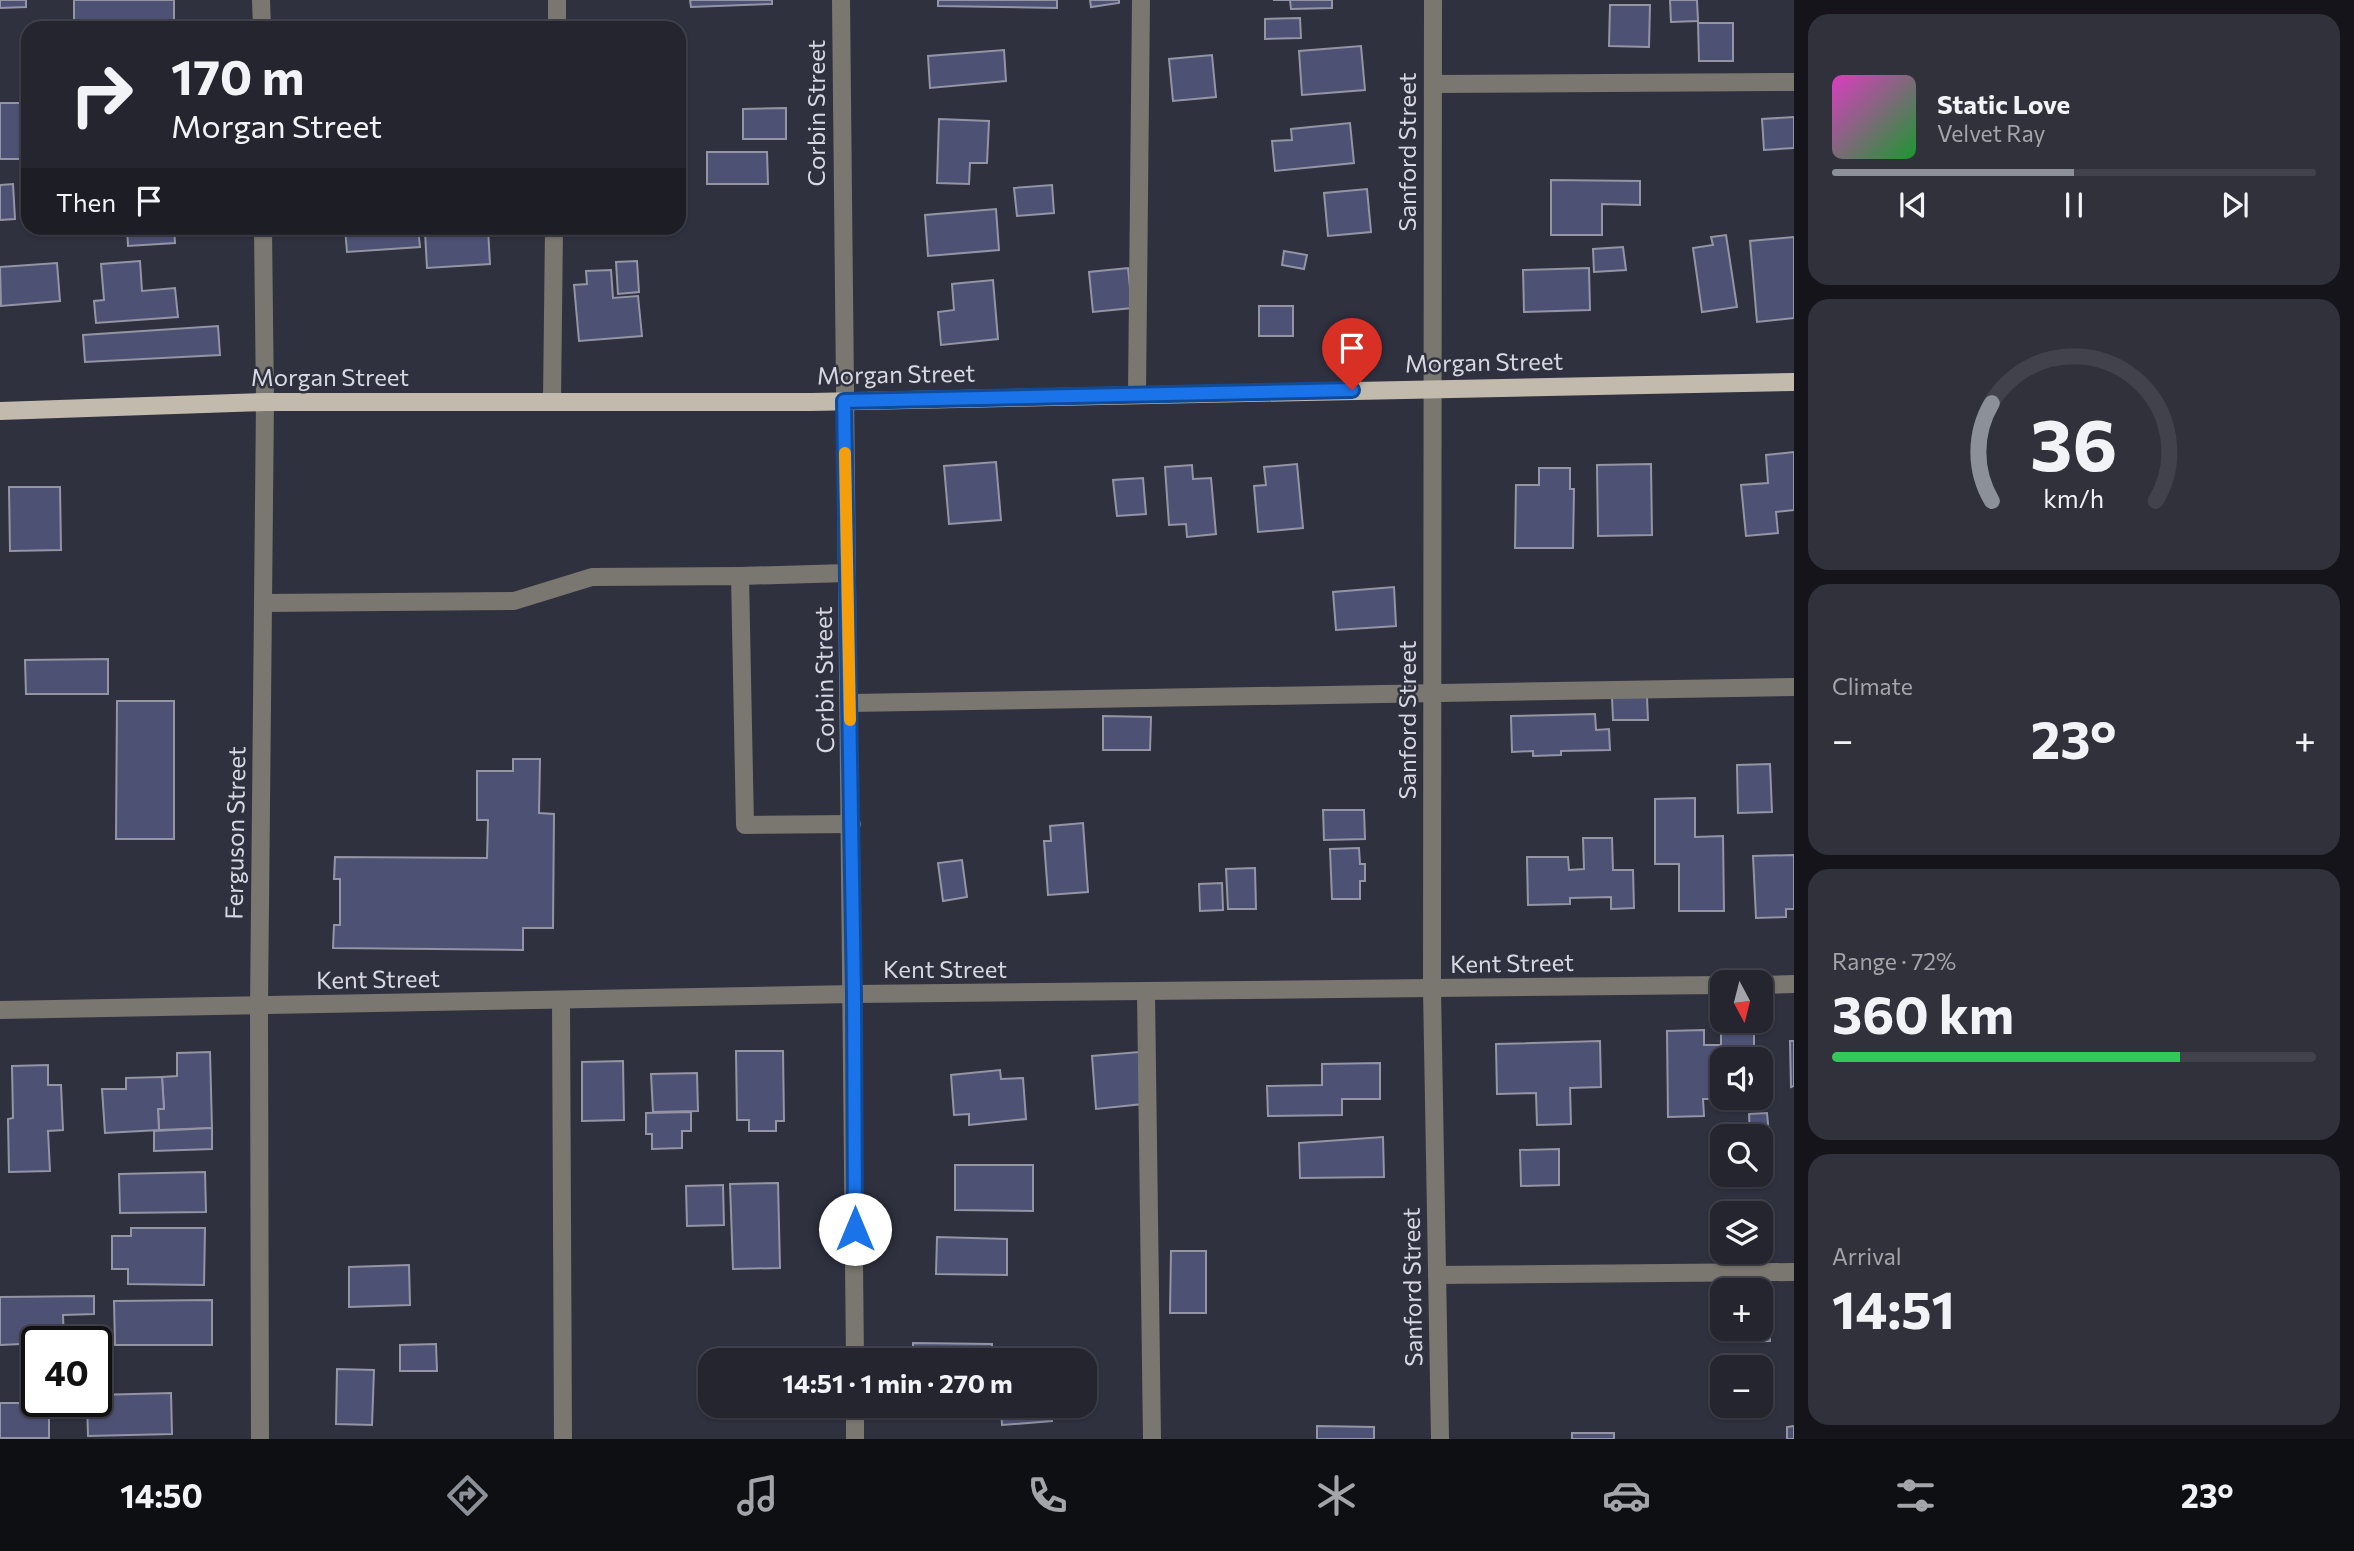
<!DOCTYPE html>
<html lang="en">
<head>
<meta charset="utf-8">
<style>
  :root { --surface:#24252f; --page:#30313b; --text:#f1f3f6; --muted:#a3a5aa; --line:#41424b; --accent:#8c9099 }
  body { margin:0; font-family:Commissioner,sans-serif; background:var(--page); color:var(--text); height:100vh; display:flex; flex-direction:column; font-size:26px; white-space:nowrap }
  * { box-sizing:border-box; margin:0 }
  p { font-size:23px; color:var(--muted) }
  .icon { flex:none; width:38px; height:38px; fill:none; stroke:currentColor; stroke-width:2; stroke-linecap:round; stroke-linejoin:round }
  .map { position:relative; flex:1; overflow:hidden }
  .side { display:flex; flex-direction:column; gap:14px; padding:14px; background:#14141a; width:560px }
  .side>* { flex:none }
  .top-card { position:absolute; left:21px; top:21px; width:665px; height:214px; border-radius:21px; box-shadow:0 2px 5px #0004,0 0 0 2px var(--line); background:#24252f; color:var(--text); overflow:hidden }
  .needle { width:46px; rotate:173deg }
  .controls { position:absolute; left:1710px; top:970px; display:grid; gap:14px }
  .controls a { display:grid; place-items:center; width:63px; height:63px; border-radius:14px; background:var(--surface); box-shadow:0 2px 5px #0004,0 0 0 2px var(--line); font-size:35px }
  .speed { position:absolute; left:21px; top:1326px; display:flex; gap:14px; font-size:35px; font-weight:700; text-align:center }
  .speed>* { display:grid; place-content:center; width:91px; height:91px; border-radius:50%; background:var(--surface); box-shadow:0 2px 5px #0004,0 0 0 2px var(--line); line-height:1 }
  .speed .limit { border:4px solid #111; border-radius:10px; background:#fff; color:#111 }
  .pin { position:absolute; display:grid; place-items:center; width:60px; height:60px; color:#fff; margin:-72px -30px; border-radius:50% 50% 50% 0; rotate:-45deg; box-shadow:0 0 7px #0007 }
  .pin .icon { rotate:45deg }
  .me { position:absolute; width:77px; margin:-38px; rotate:0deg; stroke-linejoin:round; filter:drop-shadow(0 0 5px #0008) }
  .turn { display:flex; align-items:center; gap:24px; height:147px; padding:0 35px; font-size:32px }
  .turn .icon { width:91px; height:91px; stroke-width:2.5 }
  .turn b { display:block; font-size:49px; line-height:60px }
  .then { display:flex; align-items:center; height:66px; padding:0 35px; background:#0003; gap:14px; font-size:26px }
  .big { font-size:52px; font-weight:700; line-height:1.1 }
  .side .tile { flex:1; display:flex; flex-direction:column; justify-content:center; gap:10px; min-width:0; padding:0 24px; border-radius:21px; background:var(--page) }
  .side .dial { align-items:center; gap:0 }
  .dial svg { height:182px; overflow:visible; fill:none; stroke:var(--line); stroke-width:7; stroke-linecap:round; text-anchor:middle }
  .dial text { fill:var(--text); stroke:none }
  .song { display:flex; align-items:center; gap:21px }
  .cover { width:84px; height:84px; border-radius:10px; background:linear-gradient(135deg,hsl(310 70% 55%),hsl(130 70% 35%)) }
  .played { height:7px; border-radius:4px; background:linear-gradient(90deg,var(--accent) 50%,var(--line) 50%) }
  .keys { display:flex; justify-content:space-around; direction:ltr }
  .heat { display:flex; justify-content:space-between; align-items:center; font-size:38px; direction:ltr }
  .charge { height:10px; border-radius:5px; background:linear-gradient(90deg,#34c759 72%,var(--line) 0) }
  .trip { position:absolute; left:698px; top:1348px; width:399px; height:70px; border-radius:21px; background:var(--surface); box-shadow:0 2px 5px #0004,0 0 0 2px var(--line); font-weight:700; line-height:70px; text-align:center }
  .menu { display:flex; height:112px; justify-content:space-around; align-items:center; background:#0e0f13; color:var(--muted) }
  .menu .icon { width:49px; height:49px }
  .menu .on { color:var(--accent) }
  .menu b { font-size:32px; color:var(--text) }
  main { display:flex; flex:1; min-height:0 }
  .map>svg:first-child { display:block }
  .building { fill:#4d5174; stroke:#9395a5; stroke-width:2 }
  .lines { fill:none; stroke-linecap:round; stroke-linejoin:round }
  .minor { stroke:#7a7770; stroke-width:18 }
  .major { stroke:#c2baad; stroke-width:18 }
  .route-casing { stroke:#114b97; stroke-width:18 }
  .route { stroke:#1a73e8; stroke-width:12 }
  .slow { stroke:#f59e0b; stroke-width:12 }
  .labels { text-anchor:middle; stroke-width:5; stroke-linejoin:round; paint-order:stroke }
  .street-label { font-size:24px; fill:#d7d8e1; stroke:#30313f }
</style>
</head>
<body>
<main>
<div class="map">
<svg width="1794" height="1439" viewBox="0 0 1794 1439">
  <rect width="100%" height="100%" fill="#30313f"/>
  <g class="building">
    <polygon points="0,0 26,0 26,7 0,8"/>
    <rect x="74" y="0" width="100" height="28"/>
    <polygon points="690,0 772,0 772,4 691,7"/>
    <polygon points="938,0 1057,0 1057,8 938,6"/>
    <polygon points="1090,0 1119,0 1119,3 1091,7"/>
    <polygon points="1273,0 1332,0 1332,8 1291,9 1290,0"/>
    <polygon points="1670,0 1697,0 1698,21 1671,22"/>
    <polygon points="1610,5 1650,5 1649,47 1609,46"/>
    <polygon points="1300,18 1301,38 1265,39 1265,19"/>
    <polygon points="1698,23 1733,23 1733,61 1699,61"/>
    <polygon points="1361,46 1365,90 1302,95 1299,51"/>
    <polygon points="1004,50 1006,81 930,88 928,56"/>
    <polygon points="1212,55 1216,97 1173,101 1169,59"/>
    <rect x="0" y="103" width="28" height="56"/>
    <polygon points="786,108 786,139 743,139 743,109"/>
    <polygon points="1794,117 1794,148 1764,150 1762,119"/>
    <polygon points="939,119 989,121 987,163 970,163 969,184 937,183"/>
    <polygon points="1350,123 1354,163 1275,171 1272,141 1292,140 1291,129"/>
    <polygon points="707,152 767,152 768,184 707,184"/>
    <polygon points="1551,180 1640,181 1640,205 1602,204 1602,235 1551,235"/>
    <polygon points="13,184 15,219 0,220 0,185"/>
    <polygon points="1052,185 1054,213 1017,216 1014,188"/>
    <polygon points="1367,189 1371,232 1328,236 1324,193"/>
    <polygon points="996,209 999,250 928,256 925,215"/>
    <polygon points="127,228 174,228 175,243 128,246"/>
    <polygon points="345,228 418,228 420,247 347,252"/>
    <polygon points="488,228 490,264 427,268 425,232"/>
    <polygon points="1726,235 1737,307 1702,312 1693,248 1713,245 1711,237"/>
    <polygon points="1794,237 1794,318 1757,322 1750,241"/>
    <polygon points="1623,247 1626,270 1594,272 1593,249"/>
    <polygon points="1284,251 1307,255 1304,269 1282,265"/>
    <polygon points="140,261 142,291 175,288 178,317 96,323 94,301 104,300 101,264"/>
    <polygon points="637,261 639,292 618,294 616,262"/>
    <polygon points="57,263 60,301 1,306 0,267"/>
    <polygon points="1128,268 1132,308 1093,312 1089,272"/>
    <polygon points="1589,268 1590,310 1524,312 1523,270"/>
    <polygon points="611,270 613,298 638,296 642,336 579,341 574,285 587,284 586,271"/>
    <polygon points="993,280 998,339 941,345 938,312 954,310 952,284"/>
    <rect x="1259" y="306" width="34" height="30"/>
    <polygon points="218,326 220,355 85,362 83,335"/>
    <polygon points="1794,452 1794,510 1776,512 1778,533 1746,536 1741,485 1768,483 1766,455"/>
    <polygon points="996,462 1001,520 949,524 944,466"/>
    <polygon points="1297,464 1303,528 1258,532 1254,486 1266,485 1264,467"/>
    <polygon points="1651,464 1652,535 1598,536 1597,465"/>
    <polygon points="1192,465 1193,479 1211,478 1216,534 1187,537 1186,524 1169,525 1165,467"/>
    <polygon points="1539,468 1570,468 1570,489 1574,489 1573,548 1515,548 1516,485 1539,485"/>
    <polygon points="1143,478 1146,514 1117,516 1113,480"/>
    <polygon points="9,487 60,487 61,550 10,551"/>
    <polygon points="1394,587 1396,626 1336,630 1333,592"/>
    <polygon points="108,659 108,694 26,694 25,660"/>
    <polygon points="1612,697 1647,697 1648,720 1613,720"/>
    <polygon points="117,701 174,701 174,839 116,839"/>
    <polygon points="1595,714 1596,730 1609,729 1610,750 1561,751 1561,755 1533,756 1533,751 1512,752 1511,716"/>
    <polygon points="1103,716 1151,717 1150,750 1103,750"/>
    <polygon points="513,759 540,759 539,813 554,814 553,928 523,928 523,950 333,948 334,925 340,925 340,879 334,879 335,857 487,858 488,820 477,820 477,771 513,771"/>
    <polygon points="1770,764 1772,812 1738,813 1737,765"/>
    <polygon points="1695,798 1695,837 1723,836 1724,911 1679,911 1679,864 1655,864 1655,799"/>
    <polygon points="1323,810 1364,810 1365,839 1324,840"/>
    <polygon points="1083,823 1088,892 1048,895 1044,841 1051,841 1050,826"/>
    <polygon points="1583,838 1612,838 1613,870 1633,870 1634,908 1611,909 1611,897 1570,898 1570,904 1528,905 1527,857 1568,857 1569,870 1584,869"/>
    <polygon points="1359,848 1360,864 1365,864 1365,881 1360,881 1360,899 1332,899 1330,849"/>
    <polygon points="1794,855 1794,909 1786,909 1786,917 1756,918 1753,856"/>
    <polygon points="962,860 967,897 943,901 938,863"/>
    <polygon points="1255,868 1256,909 1228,909 1226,869"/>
    <polygon points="1222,883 1223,910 1200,911 1199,884"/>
    <polygon points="1754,1027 1754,1059 1722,1059 1722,1097 1755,1099 1703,1099 1704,1116 1668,1117 1667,1031 1704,1030 1704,1045 1721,1045 1721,1028"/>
    <polygon points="1600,1041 1601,1087 1570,1088 1571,1124 1537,1125 1536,1093 1497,1094 1496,1044"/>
    <polygon points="1790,1041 1794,1041 1794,1086 1791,1087"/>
    <polygon points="736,1051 783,1051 784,1121 776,1121 776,1131 749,1131 749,1120 737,1120"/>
    <polygon points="210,1052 212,1128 159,1130 158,1109 164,1109 162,1077 177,1076 177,1053"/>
    <polygon points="1139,1052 1143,1104 1096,1109 1092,1056"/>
    <polygon points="623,1061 624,1120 582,1121 582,1062"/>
    <polygon points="1380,1063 1380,1099 1342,1099 1342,1115 1268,1116 1267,1086 1322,1085 1322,1064"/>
    <polygon points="48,1065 48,1085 61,1085 63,1130 48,1131 50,1171 9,1172 8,1119 13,1118 12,1066"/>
    <polygon points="1000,1070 1001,1079 1023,1078 1026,1119 969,1125 969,1114 954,1115 951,1075"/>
    <polygon points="697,1073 698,1111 653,1112 651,1074"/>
    <polygon points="162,1077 164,1109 158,1109 159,1130 105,1133 102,1089 126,1089 126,1078"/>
    <polygon points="691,1112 691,1131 682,1131 682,1148 652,1149 652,1134 646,1134 646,1113"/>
    <polygon points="1767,1113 1770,1146 1760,1146 1760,1136 1750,1136 1749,1114"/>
    <polygon points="212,1128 212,1149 154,1151 154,1131"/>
    <polygon points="1383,1137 1384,1177 1300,1178 1299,1143"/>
    <polygon points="1559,1149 1559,1185 1521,1186 1520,1150"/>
    <polygon points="955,1165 1033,1165 1033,1211 955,1210"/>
    <polygon points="205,1172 206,1212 120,1213 119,1174"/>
    <polygon points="778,1183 780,1268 733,1269 730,1184"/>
    <polygon points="723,1185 724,1225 687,1226 686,1186"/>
    <polygon points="131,1228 205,1228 204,1285 128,1284 128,1269 112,1269 112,1236 131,1236"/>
    <polygon points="937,1237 1007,1239 1007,1275 936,1274"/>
    <polygon points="1171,1251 1206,1251 1206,1313 1170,1313"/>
    <polygon points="409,1265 410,1305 349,1307 349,1267"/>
    <polygon points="94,1296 94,1314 63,1315 64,1342 0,1345 0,1297"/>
    <polygon points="212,1300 212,1345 115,1345 114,1301"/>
    <polygon points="1760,1308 1770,1308 1770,1341 1745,1342 1744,1328 1760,1328"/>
    <polygon points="913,1343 992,1344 992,1360 913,1360"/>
    <polygon points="436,1344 437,1371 400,1371 400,1345"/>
    <polygon points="337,1369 374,1370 372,1425 336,1424"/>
    <polygon points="171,1393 172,1434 88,1436 87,1402 96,1402 96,1395"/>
    <rect x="0" y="1403" width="49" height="35"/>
    <polygon points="1001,1405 1051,1405 1052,1421 1002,1425"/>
    <polygon points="1317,1426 1374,1427 1374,1439 1317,1439"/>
    <polygon points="1794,1426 1794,1439 1787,1439 1787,1427"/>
    <rect x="1572" y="1433" width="42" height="6"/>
  </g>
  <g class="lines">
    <g class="minor">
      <polyline points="261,0 262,28"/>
      <path d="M841,0C844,453 854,906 855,1360"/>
      <polyline points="1433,0 1432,989 1440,1439"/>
      <polyline points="557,28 557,0"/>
      <polyline points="1433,84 1794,82"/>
      <polyline points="1137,393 1141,0"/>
      <polyline points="552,401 554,228"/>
      <polyline points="740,576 847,573"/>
      <polyline points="263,603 514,601 592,577 740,576 745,825 852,824"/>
      <polyline points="850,703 1794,687"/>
      <polyline points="1760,985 1794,984"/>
      <polyline points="1146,994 1152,1439"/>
      <polyline points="561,1002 563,1439"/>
      <polyline points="0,1010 854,994 1722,985"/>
      <polyline points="1437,1275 1794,1272"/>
      <polyline points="855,1405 855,1439"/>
      <polyline points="260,1439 259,1006 265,402 263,228"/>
    </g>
    <polyline class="major" points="0,411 265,402 811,402 1794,382"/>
  </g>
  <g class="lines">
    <defs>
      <polyline id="route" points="855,1229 854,994 844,401 1352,390"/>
    </defs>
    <use href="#route" class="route-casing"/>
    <use href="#route" class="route"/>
    <polyline class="slow" points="845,453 850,720"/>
  </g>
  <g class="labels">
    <g class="street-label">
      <text transform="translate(817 113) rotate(-90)" y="8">Corbin Street</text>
      <text transform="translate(1408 152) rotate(-90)" y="8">Sanford Street</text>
      <text transform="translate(1484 363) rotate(-1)" y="8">Morgan Street</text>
      <text transform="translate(896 375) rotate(-1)" y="8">Morgan Street</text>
      <text x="330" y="386">Morgan Street</text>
      <text transform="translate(825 680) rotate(-91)" y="8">Corbin Street</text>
      <text transform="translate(1408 720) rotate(-90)" y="8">Sanford Street</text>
      <text transform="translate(236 833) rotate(-89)" y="8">Ferguson Street</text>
      <text transform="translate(1512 964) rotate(-1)" y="8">Kent Street</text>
      <text x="945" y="978">Kent Street</text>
      <text transform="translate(378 980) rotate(-1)" y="8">Kent Street</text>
      <text transform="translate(1413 1287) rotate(-91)" y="8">Sanford Street</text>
    </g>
  </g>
</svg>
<div class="controls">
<a><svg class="needle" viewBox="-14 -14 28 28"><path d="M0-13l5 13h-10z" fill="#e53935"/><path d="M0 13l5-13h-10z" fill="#a3a5aa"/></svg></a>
<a><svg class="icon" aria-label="sound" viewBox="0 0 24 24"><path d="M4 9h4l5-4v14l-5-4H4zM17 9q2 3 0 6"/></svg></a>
<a><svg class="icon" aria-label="search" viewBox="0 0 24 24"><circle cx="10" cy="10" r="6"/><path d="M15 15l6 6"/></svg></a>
<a><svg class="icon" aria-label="layers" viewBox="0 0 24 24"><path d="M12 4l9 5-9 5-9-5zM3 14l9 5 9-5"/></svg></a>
<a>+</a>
<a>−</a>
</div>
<div class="speed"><div class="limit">40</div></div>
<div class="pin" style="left:1352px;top:390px;background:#d93025"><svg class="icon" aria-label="arrive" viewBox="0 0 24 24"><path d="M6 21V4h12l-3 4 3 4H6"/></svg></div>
<svg class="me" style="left:855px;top:1229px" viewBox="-20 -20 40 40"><circle r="19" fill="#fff"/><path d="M0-13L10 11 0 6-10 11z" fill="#1a73e8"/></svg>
<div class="trip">14:51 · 1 min · 270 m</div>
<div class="top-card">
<div class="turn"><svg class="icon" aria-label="right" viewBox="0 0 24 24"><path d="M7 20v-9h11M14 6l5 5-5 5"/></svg><div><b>170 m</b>Morgan Street</div></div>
<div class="then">Then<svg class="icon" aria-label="arrive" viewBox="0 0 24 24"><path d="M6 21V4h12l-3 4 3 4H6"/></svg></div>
</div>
</div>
<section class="side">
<div class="tile">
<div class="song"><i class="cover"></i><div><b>Static Love</b><p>Velvet Ray</p></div></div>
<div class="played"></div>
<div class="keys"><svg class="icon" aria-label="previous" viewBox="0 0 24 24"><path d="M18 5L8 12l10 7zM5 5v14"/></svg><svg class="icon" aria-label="pause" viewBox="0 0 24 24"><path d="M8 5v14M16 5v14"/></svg><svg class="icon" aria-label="next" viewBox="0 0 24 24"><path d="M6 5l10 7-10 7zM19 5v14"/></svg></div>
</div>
<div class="tile dial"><svg viewBox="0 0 100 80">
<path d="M14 69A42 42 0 1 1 86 69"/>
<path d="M14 69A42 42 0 0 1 14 26" stroke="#8c9099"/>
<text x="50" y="56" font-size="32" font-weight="700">36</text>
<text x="50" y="72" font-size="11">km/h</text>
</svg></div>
<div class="tile"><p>Climate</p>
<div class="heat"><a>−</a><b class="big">23°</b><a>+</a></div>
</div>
<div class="tile"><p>Range · 72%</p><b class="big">360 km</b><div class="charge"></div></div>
<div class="tile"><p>Arrival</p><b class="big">14:51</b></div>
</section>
</main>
<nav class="menu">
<b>14:50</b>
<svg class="icon on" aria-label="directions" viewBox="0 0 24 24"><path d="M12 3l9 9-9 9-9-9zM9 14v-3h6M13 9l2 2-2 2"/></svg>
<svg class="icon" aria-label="music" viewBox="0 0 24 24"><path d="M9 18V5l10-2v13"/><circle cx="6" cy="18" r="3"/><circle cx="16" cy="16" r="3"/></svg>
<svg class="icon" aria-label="phone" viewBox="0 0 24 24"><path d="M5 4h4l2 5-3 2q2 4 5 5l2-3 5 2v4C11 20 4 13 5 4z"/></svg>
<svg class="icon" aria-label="climate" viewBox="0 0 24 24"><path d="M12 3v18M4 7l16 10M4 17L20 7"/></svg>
<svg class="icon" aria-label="car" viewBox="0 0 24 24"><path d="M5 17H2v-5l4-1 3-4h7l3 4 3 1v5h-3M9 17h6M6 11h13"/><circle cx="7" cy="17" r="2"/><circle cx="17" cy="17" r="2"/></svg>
<svg class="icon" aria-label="filters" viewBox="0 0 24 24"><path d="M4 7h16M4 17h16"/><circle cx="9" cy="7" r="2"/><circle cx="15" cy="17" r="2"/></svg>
<b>23°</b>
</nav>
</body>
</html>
